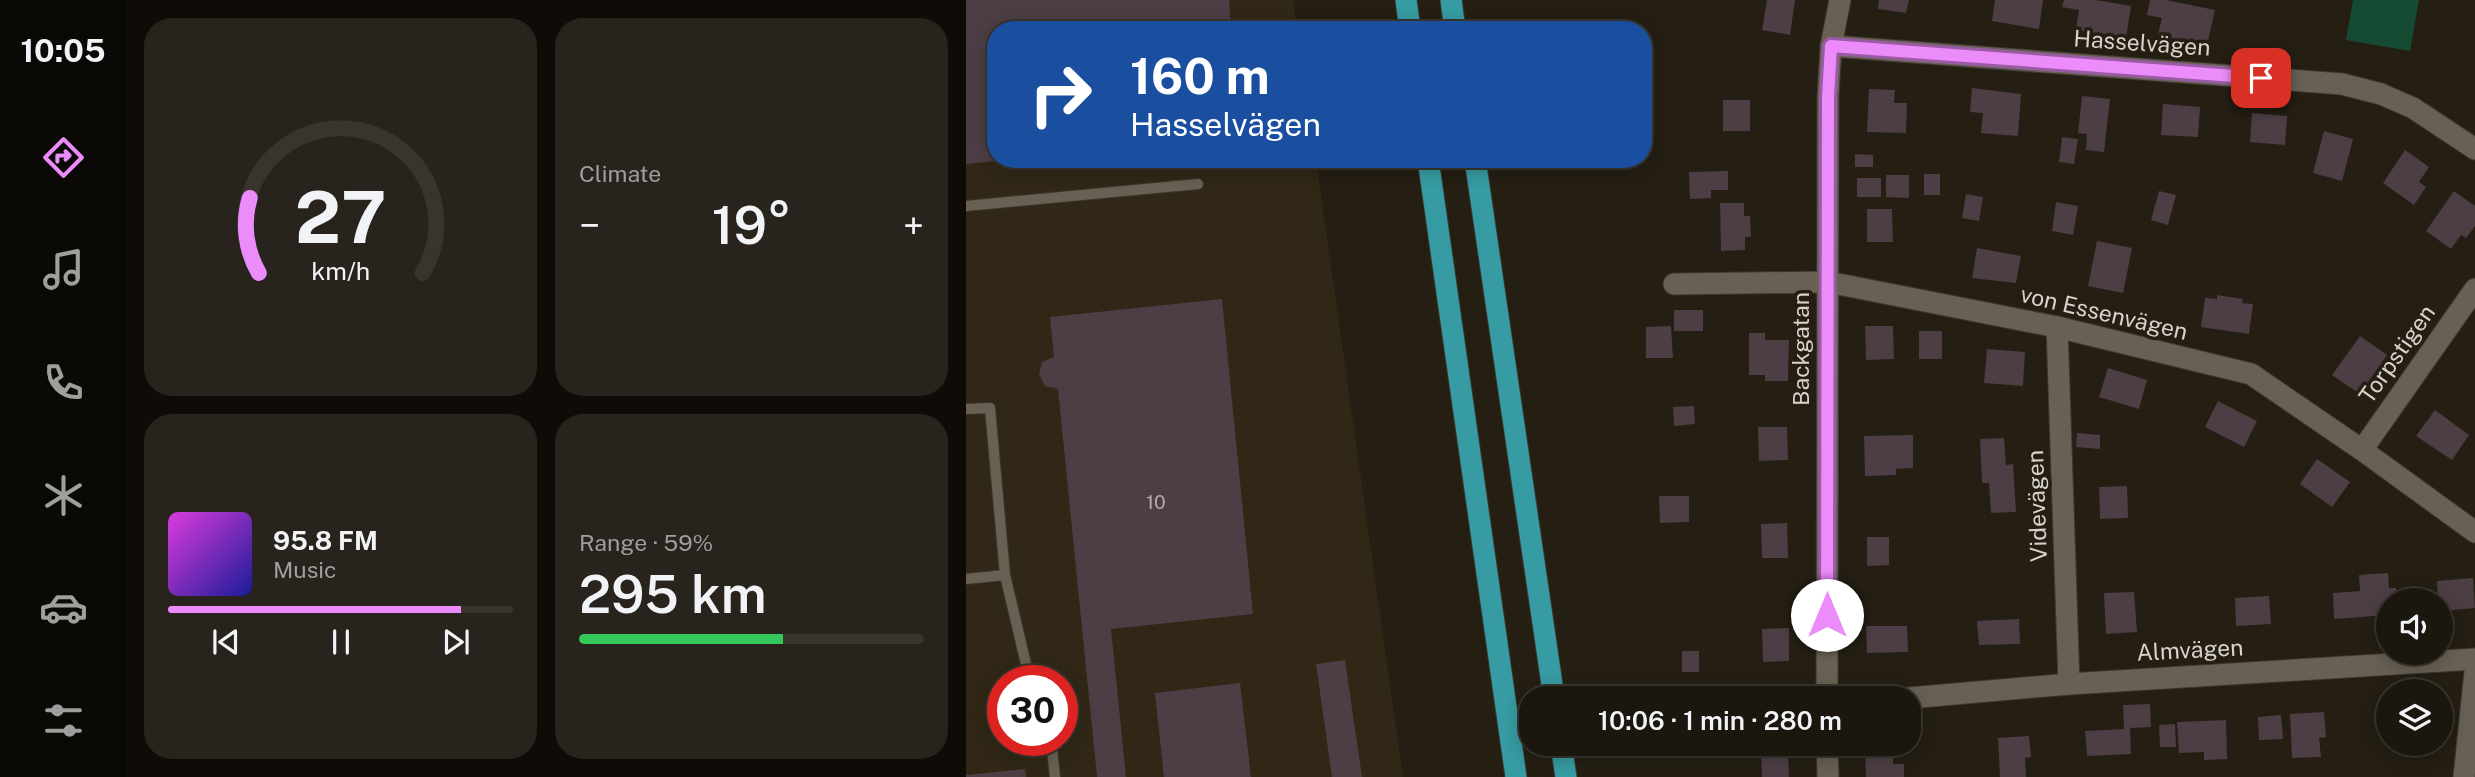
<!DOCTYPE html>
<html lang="en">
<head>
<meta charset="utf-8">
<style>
  :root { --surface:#1b160e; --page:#28231c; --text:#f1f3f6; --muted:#a09f9e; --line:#39352e; --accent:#ec8cfa }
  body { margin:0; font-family:"Public Sans",sans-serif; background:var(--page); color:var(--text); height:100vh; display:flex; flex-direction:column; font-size:26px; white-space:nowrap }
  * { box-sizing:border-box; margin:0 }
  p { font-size:23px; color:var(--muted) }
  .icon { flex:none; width:38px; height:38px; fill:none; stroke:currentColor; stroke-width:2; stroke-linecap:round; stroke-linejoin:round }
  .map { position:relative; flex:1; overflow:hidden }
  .sheet { display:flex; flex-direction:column; gap:18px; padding:18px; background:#0f0c08; width:840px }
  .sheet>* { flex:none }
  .guide { position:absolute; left:21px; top:21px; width:665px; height:147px; border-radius:28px; box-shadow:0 4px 18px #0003,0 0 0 2px var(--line); background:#1a4fa0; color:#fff; overflow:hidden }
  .controls { position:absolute; left:1410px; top:588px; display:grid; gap:14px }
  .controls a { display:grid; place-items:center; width:77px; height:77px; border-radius:50%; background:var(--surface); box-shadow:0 4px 18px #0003,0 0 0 2px var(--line); font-size:35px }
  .speed { position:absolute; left:21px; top:665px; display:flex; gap:14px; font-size:35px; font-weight:700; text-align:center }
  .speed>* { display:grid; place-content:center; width:91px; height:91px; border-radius:50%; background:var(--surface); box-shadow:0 4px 18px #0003,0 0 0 2px var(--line); line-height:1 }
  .speed .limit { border:10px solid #d22; background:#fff; color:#111 }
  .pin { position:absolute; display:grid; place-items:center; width:60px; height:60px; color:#fff; margin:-30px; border-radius:14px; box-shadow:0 4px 10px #0006 }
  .me { position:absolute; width:77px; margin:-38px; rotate:0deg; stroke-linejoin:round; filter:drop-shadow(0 0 5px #0008) }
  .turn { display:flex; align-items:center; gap:24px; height:147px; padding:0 28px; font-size:32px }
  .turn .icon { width:91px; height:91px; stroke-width:2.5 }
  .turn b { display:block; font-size:49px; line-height:60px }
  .big { font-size:52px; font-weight:600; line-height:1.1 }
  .sheet .widget { flex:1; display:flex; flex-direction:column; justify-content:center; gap:10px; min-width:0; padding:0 24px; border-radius:28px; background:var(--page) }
  .sheet .dial { align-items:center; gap:0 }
  .dial svg { height:182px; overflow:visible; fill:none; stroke:var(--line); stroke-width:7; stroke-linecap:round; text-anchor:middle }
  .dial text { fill:var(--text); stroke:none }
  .song { display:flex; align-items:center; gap:21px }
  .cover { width:84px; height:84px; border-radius:10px; background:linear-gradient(135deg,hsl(300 70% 55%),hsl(240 70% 35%)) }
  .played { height:7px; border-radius:4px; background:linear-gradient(90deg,var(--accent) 85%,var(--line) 85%) }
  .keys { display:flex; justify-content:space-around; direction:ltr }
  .heat { display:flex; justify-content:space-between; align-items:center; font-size:38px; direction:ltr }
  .charge { height:10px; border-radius:5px; background:linear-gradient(90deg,#34c759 59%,var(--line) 0) }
  .sheet .tiles { flex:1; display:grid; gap:18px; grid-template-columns:repeat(2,1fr) }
  .trip { position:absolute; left:553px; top:686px; width:402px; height:70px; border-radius:28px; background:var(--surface); box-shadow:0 4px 18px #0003,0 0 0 2px var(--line); font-weight:600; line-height:70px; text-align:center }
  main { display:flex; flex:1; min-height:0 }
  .menu { display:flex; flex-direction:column; width:126px; justify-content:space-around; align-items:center; background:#0b0906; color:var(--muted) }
  .menu .icon { width:49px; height:49px }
  .menu .selected { color:var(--accent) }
  .menu b { font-size:32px; color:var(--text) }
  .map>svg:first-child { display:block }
  .built { fill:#302716; fill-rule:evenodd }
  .park { fill:#154b33 }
  .building { fill:#4c3e44 }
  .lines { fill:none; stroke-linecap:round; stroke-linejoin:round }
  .service-casing { stroke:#3d3832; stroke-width:12 }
  .minor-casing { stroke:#3d3832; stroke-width:23 }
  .motorway-casing { stroke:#3d3832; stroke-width:23 }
  .service { stroke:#676053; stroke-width:10 }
  .minor { stroke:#676053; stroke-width:21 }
  .motorway { stroke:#369ba2; stroke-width:21 }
  .route-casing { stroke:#995ba2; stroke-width:18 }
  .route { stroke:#ec8cfa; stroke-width:12 }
  .labels { text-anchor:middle; stroke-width:7; stroke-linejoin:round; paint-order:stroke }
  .number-label { font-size:19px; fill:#b4ada9 }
  .street-label { font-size:23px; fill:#d7d2cb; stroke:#241e13 }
</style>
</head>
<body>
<main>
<nav class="menu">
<b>10:05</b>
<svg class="icon selected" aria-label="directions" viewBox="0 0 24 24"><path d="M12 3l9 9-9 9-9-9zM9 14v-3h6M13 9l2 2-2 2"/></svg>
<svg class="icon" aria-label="music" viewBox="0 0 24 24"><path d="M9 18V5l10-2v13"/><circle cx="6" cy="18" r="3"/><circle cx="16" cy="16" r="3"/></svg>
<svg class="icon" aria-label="phone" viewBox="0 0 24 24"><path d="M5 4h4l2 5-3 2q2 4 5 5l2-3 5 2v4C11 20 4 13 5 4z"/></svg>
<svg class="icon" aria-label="climate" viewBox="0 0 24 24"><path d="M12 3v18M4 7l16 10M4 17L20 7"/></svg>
<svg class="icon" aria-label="car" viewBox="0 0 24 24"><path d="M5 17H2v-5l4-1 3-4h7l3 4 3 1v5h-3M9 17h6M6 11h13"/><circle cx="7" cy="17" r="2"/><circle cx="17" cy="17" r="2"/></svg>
<svg class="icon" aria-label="filters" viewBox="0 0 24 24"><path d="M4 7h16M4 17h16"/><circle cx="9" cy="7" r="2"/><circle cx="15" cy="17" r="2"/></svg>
</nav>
<section class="sheet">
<div class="tiles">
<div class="widget dial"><svg viewBox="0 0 100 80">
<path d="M14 69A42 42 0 1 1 86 69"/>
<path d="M14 69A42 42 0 0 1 10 36" stroke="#ec8cfa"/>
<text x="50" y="56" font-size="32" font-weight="700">27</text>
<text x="50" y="72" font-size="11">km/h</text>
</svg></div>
<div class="widget"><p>Climate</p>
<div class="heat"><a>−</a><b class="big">19°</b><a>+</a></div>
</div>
<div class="widget">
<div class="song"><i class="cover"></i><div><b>95.8 FM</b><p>Music</p></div></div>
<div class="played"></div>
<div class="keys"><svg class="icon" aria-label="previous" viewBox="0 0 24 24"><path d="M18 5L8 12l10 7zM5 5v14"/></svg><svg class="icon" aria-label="pause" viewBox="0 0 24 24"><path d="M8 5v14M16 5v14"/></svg><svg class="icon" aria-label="next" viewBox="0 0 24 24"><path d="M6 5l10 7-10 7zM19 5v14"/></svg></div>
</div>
<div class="widget"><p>Range · 59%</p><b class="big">295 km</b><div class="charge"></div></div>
</div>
</section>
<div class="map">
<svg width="1509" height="777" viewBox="0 0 1509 777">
  <rect width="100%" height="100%" fill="#241e13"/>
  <path class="built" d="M0,0H327L331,30H30V159H350L437,777H0ZM37,681H96V740H37Z"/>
  <polygon class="park" points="1387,0 1453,0 1444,51 1380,40"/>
  <g class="building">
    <polygon points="0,0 263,0 265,30 30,30 30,161 0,164"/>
    <polygon points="801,0 829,0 824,35 796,30"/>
    <polygon points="913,0 943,0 940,13 912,9"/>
    <polygon points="1029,0 1077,0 1073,29 1026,21"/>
    <polygon points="1098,0 1130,0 1165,6 1160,38 1110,30 1113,10 1096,7"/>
    <polygon points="1184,0 1200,0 1249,10 1241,45 1192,35 1196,18 1181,15"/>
    <polygon points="1006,88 1055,94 1052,136 1015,133 1017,113 1004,112"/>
    <polygon points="903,89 929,90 928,103 941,103 940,133 901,132"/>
    <polygon points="1116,96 1144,99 1138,152 1120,150 1121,134 1112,133"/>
    <rect x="757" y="100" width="27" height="31"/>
    <polygon points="1197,104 1234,107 1232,137 1195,135"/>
    <polygon points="1286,113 1321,116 1319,145 1284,142"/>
    <polygon points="1358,131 1387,139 1376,181 1347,173"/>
    <polygon points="1096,137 1112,139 1108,164 1093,162"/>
    <polygon points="1439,150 1463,167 1453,182 1460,187 1448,205 1417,183"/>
    <polygon points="889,154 907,155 907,167 889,167"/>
    <polygon points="762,171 762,190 745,190 745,198 724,199 723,172"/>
    <rect x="958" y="174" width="16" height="21"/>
    <polygon points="920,175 943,175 943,198 920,197"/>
    <rect x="891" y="178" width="24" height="19"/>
    <polygon points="1193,191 1210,195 1202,225 1185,220"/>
    <polygon points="1488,191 1509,206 1509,226 1500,238 1495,235 1485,249 1460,231"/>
    <polygon points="1000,194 1017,197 1013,221 996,218"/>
    <polygon points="1090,202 1112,206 1107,235 1086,231"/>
    <polygon points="754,203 778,203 778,216 784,216 785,237 779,237 779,250 755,251"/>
    <polygon points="901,209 926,209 927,242 901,242"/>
    <polygon points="1131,241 1166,248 1157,293 1122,286"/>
    <polygon points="1011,248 1055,256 1050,283 1006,278"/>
    <polygon points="1251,295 1277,299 1276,303 1287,304 1283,334 1235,327 1239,298 1251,299"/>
    <polygon points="256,299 287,614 145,629 160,777 131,777 92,389 79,386 73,374 76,362 88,357 84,317"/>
    <rect x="708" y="310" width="29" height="21"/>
    <polygon points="705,326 707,358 680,358 680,327"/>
    <polygon points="899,326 927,326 928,359 900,360"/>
    <rect x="953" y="331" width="23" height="28"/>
    <polygon points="783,333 799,333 799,340 823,340 822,381 799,381 799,375 783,375"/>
    <polygon points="1394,336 1421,355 1394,394 1366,375"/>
    <polygon points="1021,349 1059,352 1057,386 1018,383"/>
    <polygon points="1142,368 1181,380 1173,409 1133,397"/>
    <polygon points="1252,401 1291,421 1278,447 1239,427"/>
    <polygon points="728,406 729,424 708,426 707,407"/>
    <polygon points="1469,410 1503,435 1486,460 1450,436"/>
    <polygon points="792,427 821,427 822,460 793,461"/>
    <polygon points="1111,433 1134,435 1134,449 1110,447"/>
    <polygon points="947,435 947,468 930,469 930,475 899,476 898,436"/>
    <polygon points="1038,438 1040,465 1047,464 1050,512 1025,513 1023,483 1016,483 1014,439"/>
    <polygon points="1351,459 1384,482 1366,507 1334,484"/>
    <polygon points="1161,486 1162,518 1134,519 1133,487"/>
    <polygon points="693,496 723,496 723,522 694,523"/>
    <polygon points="821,523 822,558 796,558 795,524"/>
    <polygon points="901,537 923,537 923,565 901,566"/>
    <polygon points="1422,573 1423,588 1430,588 1431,600 1423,600 1423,615 1368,619 1367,593 1394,591 1393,575"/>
    <polygon points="1507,578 1509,608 1475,611 1475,600 1472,600 1471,581"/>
    <polygon points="1168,592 1171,632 1140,634 1138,593"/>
    <polygon points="1303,596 1305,624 1270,626 1269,598"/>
    <polygon points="1053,619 1054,644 1013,645 1011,621"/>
    <polygon points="900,626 941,626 942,652 901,653"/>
    <polygon points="823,628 823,661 797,662 796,629"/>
    <rect x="716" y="651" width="17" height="21"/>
    <polygon points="379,660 396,777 366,777 350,664"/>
    <polygon points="274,683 285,777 198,777 189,693"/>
    <polygon points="1184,704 1185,727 1164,728 1165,754 1121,756 1119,731 1158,729 1157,705"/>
    <polygon points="1423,709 1423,735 1418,735 1416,710"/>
    <polygon points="1358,712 1360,737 1353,738 1355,757 1326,758 1324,714"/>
    <polygon points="1315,715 1317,739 1293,740 1292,717"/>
    <polygon points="1260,720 1261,759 1238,760 1238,752 1213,753 1211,722"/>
    <polygon points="1209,724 1210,747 1194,747 1193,725"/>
    <polygon points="1063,736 1065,757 1059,758 1060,777 1034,777 1032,738"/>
    <polygon points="927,747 927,764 938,764 938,777 900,777 899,748"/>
    <polygon points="822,750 823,777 796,777 795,751"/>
    <polygon points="59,769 60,777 0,777 0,775"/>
  </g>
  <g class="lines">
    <defs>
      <g id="service">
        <polyline points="0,206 232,184"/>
        <polyline points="0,409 24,408 39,575 64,681"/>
        <polyline points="0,579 39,575"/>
        <polyline points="85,740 89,777"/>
      </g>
      <g id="minor">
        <polyline points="865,46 1376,84 1415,94 1447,108 1509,149"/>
        <polyline points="708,284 862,282 1091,327 1285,374 1396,450 1509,532"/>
        <polyline points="1091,327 1103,684"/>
        <polyline points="1396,450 1509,289"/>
        <polyline points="861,698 862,97 865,46 874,0"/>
        <polyline points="943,698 1103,684 1509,659"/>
        <polyline points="861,744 862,777"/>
        <polyline points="1498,777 1509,672"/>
      </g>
      <g id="motorway">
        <polyline points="440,0 444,30"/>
        <polyline points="485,0 489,30"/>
        <polyline points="462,159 550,777"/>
        <polyline points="509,159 588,698"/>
        <polyline points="595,744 600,777"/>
      </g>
    </defs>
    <use href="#service" class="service-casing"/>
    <use href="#minor" class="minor-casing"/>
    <use href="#motorway" class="motorway-casing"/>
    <use href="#service" class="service"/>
    <use href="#minor" class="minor"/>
    <use href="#motorway" class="motorway"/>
  </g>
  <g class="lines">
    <defs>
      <polyline id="route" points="861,615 862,97 865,46 1295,78"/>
    </defs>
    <use href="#route" class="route-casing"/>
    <use href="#route" class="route"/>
  </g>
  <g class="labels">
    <g class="number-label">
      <text x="190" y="509">10</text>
    </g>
    <g class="street-label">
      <text transform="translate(1176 43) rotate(4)" y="8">Hasselvägen</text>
      <text transform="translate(1138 313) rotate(13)" y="8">von Essenvägen</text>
      <text transform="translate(835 349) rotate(-90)" y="8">Backgatan</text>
      <text transform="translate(1431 354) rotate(-55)" y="8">Torpstigen</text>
      <text transform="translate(1071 506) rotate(-92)" y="8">Videvägen</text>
      <text transform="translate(1224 650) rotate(-3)" y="8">Almvägen</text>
    </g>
  </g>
</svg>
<div class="controls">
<a><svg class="icon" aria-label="sound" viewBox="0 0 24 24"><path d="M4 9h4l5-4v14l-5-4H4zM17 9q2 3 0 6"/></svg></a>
<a><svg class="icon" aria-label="layers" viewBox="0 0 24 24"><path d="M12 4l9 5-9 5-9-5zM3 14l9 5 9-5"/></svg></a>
</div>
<div class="speed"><div class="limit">30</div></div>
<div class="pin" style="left:1295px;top:78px;background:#d93025"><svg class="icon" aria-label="arrive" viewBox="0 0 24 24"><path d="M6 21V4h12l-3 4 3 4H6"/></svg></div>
<svg class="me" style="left:861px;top:615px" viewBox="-20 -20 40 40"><circle r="19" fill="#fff"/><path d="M0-13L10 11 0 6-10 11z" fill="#ec8cfa"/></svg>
<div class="trip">10:06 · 1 min · 280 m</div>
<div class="guide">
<div class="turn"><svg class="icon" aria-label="right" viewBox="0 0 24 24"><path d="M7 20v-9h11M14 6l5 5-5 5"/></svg><div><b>160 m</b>Hasselvägen</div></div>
</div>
</div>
</main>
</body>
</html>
